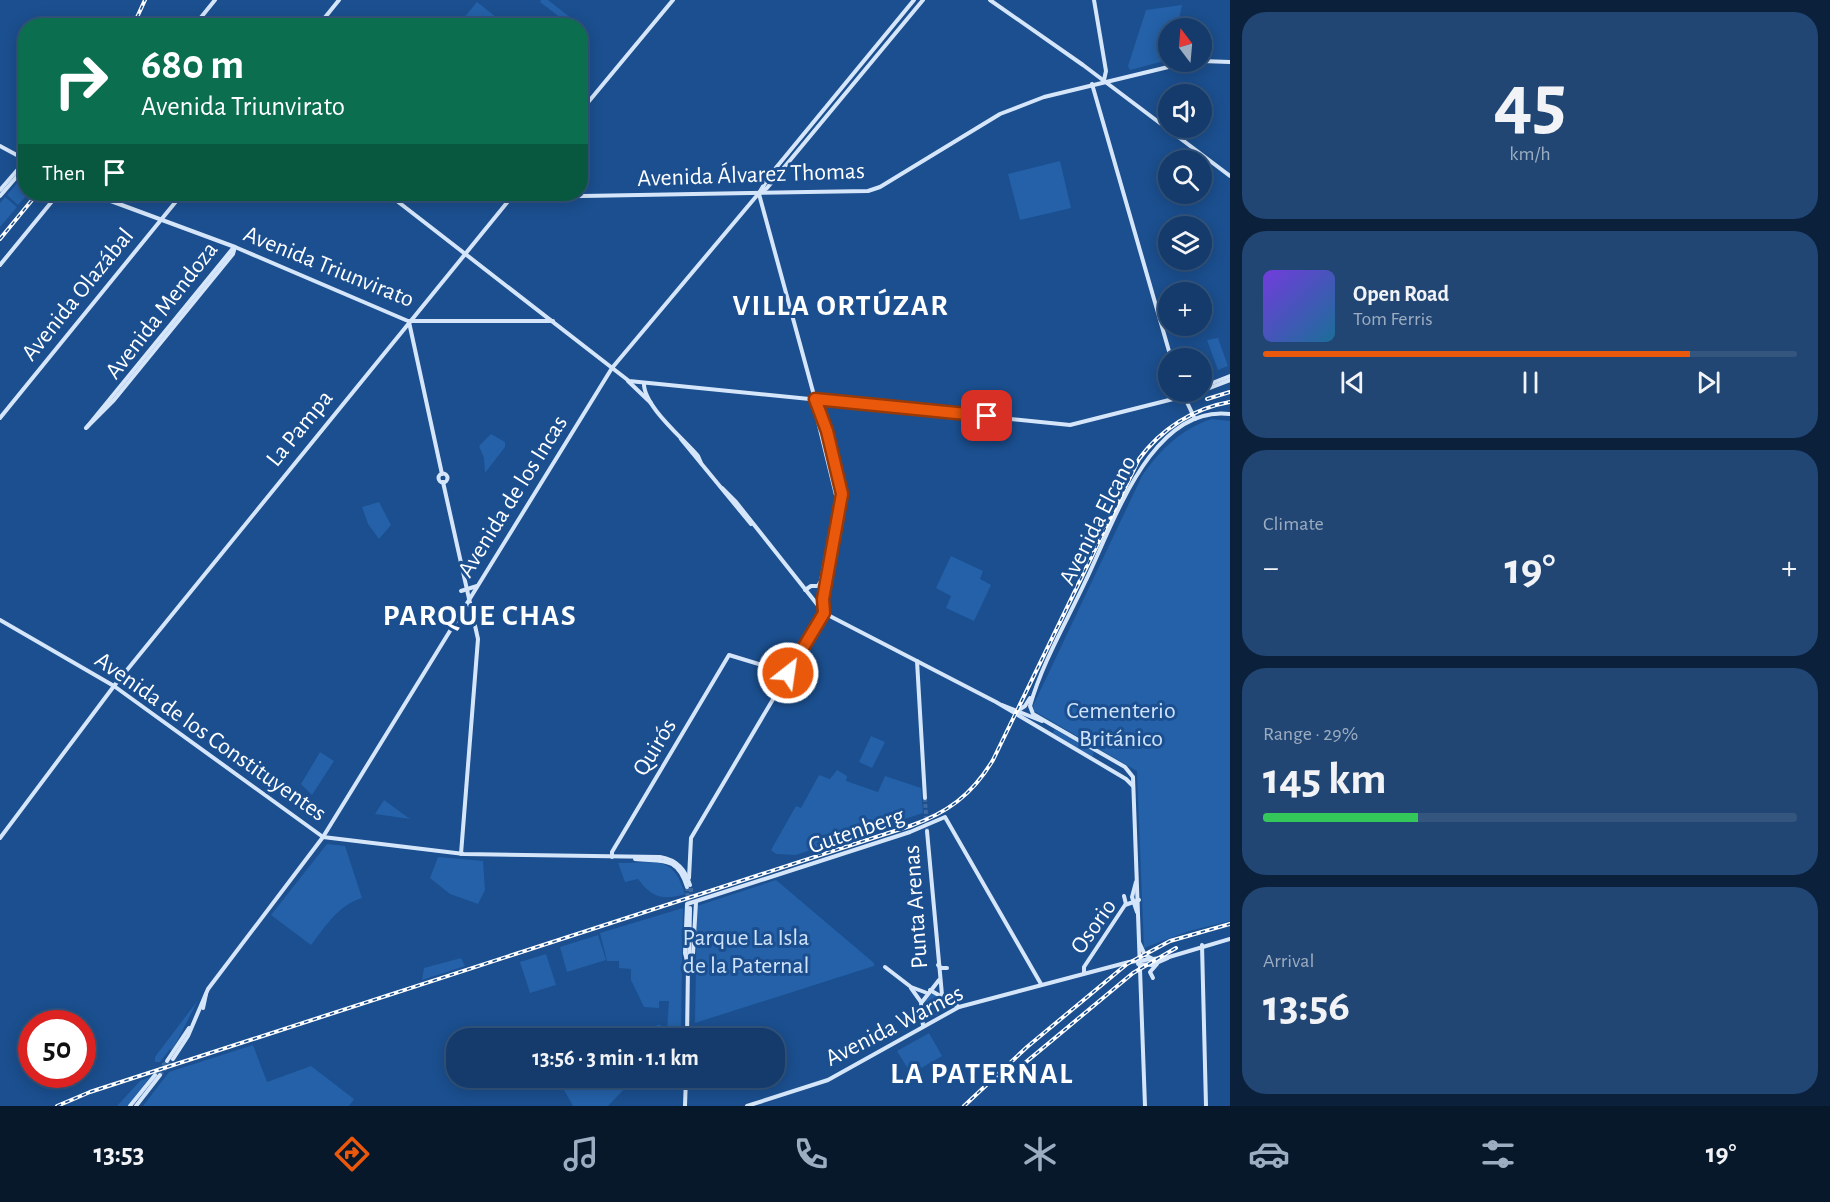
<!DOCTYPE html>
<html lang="en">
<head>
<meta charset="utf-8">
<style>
  :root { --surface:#143b6b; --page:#214673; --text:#f1f3f6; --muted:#9dadc1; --line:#33557e; --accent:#ea580c }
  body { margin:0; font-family:"Alegreya Sans",sans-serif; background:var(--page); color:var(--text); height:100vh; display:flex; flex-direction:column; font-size:22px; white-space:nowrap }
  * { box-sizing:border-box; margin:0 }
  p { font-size:20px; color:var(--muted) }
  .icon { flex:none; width:33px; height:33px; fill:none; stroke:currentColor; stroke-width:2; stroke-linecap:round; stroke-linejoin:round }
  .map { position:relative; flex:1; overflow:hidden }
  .details { display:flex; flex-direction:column; gap:12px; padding:12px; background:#0b203b; width:600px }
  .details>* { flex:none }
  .top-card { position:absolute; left:18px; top:18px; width:570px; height:183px; border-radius:24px; box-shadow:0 3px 15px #0003,0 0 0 2px var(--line); background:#0b6e4f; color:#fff; overflow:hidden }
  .needle { width:39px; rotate:344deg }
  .controls { position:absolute; left:1158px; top:18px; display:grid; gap:12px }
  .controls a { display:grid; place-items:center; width:54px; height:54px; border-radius:50%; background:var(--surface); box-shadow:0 3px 15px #0003,0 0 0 2px var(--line); font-size:30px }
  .speed { position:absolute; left:18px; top:1010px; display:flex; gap:12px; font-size:30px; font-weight:700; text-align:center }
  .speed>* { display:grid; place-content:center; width:78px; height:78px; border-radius:50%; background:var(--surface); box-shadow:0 3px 15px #0003,0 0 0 2px var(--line); line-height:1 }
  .speed .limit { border:9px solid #d22; background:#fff; color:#111 }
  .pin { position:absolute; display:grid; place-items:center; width:51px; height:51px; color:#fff; margin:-26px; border-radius:12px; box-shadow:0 3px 9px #0006 }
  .me { position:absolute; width:66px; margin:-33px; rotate:30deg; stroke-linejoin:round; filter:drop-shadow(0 0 4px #0008) }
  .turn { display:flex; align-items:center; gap:21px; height:126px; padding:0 24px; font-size:27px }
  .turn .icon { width:78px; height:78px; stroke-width:2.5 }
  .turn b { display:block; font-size:42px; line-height:51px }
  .then { display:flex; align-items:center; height:57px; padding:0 24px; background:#0003; gap:12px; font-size:22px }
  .big { font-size:45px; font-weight:700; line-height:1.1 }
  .details .card { flex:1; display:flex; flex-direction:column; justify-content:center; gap:9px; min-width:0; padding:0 21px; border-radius:24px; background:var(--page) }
  .details .dial { align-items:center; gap:0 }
  .dial b { font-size:78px; line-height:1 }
  .song { display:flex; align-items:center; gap:18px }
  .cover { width:72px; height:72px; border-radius:9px; background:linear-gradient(135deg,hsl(260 70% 55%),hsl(200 70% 35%)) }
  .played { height:6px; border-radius:3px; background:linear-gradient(90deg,var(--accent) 80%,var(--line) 80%) }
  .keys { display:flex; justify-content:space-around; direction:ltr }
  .heat { display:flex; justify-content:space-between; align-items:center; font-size:33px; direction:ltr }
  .charge { height:9px; border-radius:4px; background:linear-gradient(90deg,#34c759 29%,var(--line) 0) }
  .trip { position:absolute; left:446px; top:1028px; width:339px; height:60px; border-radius:24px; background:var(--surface); box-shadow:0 3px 15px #0003,0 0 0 2px var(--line); font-weight:700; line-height:60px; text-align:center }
  .menu { display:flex; height:96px; justify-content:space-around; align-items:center; background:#08182b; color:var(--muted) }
  .menu .icon { width:42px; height:42px }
  .menu .selected { color:var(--accent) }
  .menu b { font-size:27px; color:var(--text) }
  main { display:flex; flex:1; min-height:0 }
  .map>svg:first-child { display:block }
  .green { fill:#2461a8 }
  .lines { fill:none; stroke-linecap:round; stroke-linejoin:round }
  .secondary-tunnel { stroke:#3d69a0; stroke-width:4; stroke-dasharray:4 2; stroke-linecap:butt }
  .secondary { stroke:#d6e6fa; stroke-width:4 }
  .rail-casing { stroke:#fff; stroke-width:4 }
  .rail { stroke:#1b4f8f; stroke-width:1.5; stroke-dasharray:4.5; stroke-linecap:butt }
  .route-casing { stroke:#983908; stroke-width:15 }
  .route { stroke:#ea580c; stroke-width:10 }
  .labels { text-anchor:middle; stroke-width:6; stroke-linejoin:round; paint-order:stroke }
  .street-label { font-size:24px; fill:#fff; stroke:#1b4f8f }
  .park-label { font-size:24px; fill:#cfe3fa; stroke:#1b4f8f }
  .district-label { font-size:30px; font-weight:bold; letter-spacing:1.5px; fill:#fff; stroke:#1b4f8f }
</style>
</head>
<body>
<main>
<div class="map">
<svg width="1230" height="1106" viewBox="0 0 1230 1106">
  <rect width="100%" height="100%" fill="#1b4f8f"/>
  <g class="green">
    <polygon points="541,0 548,0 580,25 570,25 540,2"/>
    <polygon points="477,2 506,25 458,25"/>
    <polygon points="1182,5 1177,28 1168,28 1168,60 1130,70 1128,66 1146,10"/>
    <polygon points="1060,161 1071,208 1020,220 1008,174"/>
    <polygon points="22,177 25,180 28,194 18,205 7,195"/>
    <polygon points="5,197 17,207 0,227 0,203"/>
    <polygon points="1218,338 1228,366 1218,370 1207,340"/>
    <path d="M1212,419L1230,421V921L1189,931L1144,948L1137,771L1034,711L1033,706L1142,476C1159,451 1182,428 1212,419Z"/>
    <polygon points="491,434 505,442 505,447 485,473 484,458 479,446"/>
    <polygon points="379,502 391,525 379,539 368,524 362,507"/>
    <polygon points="951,556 983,571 980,579 991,585 974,621 946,608 951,596 936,588"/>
    <polygon points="1055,729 1094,751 1093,756 1091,757 1052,734"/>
    <polygon points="871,736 885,742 872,768 859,762"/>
    <polygon points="320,752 334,761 312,795 301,784"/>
    <polygon points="837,770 847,776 846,781 878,792 885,776 921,788 923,813 796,855 776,854 771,850 796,806 801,808 819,775 830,779"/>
    <polygon points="384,800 410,819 375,814"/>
    <path d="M327,844L345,846L362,898C338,905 326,926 311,945L271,915Z"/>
    <polygon points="438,857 483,861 485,890 478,904 450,894 430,878"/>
    <path d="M618,863C656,864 672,853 685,894C663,901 651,897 638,879L625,882Z"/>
    <polygon points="776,880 874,963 874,966 695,1023 697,906"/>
    <polygon points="683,908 681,1029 654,1038 644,1038 645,1033 653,1032 657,1025 661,1025 661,1031 667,1031 669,1001 659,1001 659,1008 644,1007 631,980 631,969 619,968 619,961 607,961 600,933"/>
    <polygon points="598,935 606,960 567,972 560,947"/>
    <polygon points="546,954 556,985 530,993 520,962"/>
    <polygon points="461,958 465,966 422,980 424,968"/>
    <polygon points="932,993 948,1002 949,1008 928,1020 925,998"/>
    <polygon points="198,1000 172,1051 170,1049 160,1062 155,1062 155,1057"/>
    <polygon points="929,1033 942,1056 911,1074 897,1051"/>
    <polygon points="253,1045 267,1082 311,1066 354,1099 349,1106 143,1106 169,1072"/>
    <polygon points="150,1077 128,1106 117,1106 140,1081"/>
    <polygon points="557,1077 677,1077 676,1087 627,1086 608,1106 573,1106"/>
  </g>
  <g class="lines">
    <g class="secondary-tunnel">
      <polyline points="925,798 927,831"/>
      <polyline points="687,887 688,904"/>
      <polyline points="691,888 691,904"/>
      <polyline points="155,1075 167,1061"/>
      <polyline points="160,1075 173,1059"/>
    </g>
    <g class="secondary">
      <polyline points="990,0 1083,65 1230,176"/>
      <polyline points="1094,0 1106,71 1104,80"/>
      <polyline points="194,26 215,0"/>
      <polyline points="318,26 339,0"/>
      <polyline points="1202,61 1230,62"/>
      <polyline points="1092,84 1171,358"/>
      <polyline points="580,112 673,0"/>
      <polyline points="0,146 26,160"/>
      <polyline points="0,190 26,160"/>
      <polyline points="759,193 767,188 923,0"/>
      <polyline points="92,194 235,247 408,321 553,321"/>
      <polyline points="388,194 629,381 1070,425 1201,392"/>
      <polyline points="504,194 527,197 868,191 880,187 1000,114 1044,97 1189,62"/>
      <polyline points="0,196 26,166"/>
      <polyline points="0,265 58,194"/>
      <polyline points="409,322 442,474"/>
      <polyline points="628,381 651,403"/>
      <path d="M644,383C643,406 684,439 698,456L701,463"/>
      <polyline points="1202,387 1230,376"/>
      <polyline points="1202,391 1230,380"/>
      <polyline points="1182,392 1195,419"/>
      <polyline points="815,399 815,409 837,499 821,581 818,586"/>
      <polyline points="0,418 182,194"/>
      <polyline points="87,427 234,247"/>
      <polyline points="86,428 114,400 233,254 235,247"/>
      <polyline points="681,439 751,524"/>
      <circle cx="443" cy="478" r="4.5"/>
      <polyline points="443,482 478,639 461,854"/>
      <polyline points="722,488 736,502 824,613 996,702 1126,779 1133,786"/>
      <polyline points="805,590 811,586 818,586"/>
      <polyline points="461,591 477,586"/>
      <path d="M0,620L114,686L323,837L464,854L660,857C677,860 685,869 690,885"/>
      <polyline points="917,661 925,798"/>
      <polyline points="1002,705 1042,721"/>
      <polyline points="1017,711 1025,706 1030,698"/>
      <polyline points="927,831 942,995"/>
      <polyline points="0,838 114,686 514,194"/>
      <polyline points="612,857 612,852 729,655 788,673"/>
      <path d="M635,859C662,862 677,855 687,887"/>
      <polyline points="689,878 691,838 824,613 823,599 842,494 827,431 815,399 759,194"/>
      <polyline points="1136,882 1132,897 1137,912"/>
      <polyline points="1124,896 1126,904"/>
      <polyline points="1139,942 1145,955 1155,960"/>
      <polyline points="1202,945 1206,1106"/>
      <polyline points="689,959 690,908"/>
      <polyline points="1138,964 1152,965 1168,958"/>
      <polyline points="688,965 685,953 687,904 910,832 945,817 1041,984"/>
      <polyline points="688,965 693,954 696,902"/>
      <polyline points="938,965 941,968 947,968"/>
      <polyline points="885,967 911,987 927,993"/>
      <polyline points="1084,973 1084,967 1125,905 1139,900"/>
      <polyline points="1153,978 1150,972 1157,964"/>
      <polyline points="911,988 921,1002 923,1026"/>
      <polyline points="930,990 959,1007"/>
      <polyline points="922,1002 939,980"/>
      <polyline points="203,1008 206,994"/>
      <polyline points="687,1038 688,966"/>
      <polyline points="173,1059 188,1036 208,989 323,837 612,368 759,193 770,175 914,0"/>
      <polyline points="167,1061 189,1028"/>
      <polyline points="130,1106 155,1075"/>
      <polyline points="136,1106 160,1075"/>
      <polyline points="685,1106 686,1077"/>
      <polyline points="747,1106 828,1080 959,1007 1129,962 1169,957 1230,939"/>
      <path d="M1145,1106L1133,777L1125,767L1033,714L1030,706C1042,663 1067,621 1086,580C1113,525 1151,404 1230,414"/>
    </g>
    <defs>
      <g id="rail">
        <polyline points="133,26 145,0"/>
        <polyline points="0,239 37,194"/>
        <polyline points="1207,399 1230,392"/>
        <polyline points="1008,1077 1133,973 1176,948"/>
        <path d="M57,1106L90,1092L910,826C947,813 972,795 993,760L1139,459C1161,429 1194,408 1230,402"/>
        <polyline points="964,1106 1027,1047 1127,964 1170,941 1230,924"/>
      </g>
    </defs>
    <use href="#rail" class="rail-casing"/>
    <use href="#rail" class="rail"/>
  </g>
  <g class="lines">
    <defs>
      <polyline id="route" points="788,673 824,613 823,599 842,494 827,431 815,399 987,416"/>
    </defs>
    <use href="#route" class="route-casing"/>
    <use href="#route" class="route"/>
  </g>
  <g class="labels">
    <g class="street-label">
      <text transform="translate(751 174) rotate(-2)" y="8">Avenida Álvarez Thomas</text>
      <text transform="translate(329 266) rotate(22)" y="8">Avenida Triunvirato</text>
      <text transform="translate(77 294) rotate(-51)" y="8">Avenida Olazábal</text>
      <text transform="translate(161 310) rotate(-52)" y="8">Avenida Mendoza</text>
      <text transform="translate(299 428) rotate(-51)" y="8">La Pampa</text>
      <text transform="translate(512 496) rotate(-58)" y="8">Avenida de los Incas</text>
      <text transform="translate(1097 520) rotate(-63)" y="8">Avenida Elcano</text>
      <text transform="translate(211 736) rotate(35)" y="8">Avenida de los Constituyentes</text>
      <text transform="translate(654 747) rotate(-59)" y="8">Quirós</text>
      <text transform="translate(856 830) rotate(-19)" y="8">Gutenberg</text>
      <text transform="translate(915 907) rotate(-94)" y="8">Punta Arenas</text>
      <text transform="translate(1093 926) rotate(-55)" y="8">Osorio</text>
      <text transform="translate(894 1025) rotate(-27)" y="8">Avenida Warnes</text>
    </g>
    <g class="park-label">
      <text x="1121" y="718">Cementerio<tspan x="1121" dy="28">Británico</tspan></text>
      <text x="746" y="945">Parque La Isla<tspan x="746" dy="28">de la Paternal</tspan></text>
    </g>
    <g class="district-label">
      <text x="841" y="315">VILLA ORTÚZAR</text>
      <text x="480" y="625">PARQUE CHAS</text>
      <text x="982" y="1083">LA PATERNAL</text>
    </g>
  </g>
</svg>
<div class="controls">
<a><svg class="needle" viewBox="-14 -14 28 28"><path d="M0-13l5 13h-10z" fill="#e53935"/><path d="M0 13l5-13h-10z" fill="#9dadc1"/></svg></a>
<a><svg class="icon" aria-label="sound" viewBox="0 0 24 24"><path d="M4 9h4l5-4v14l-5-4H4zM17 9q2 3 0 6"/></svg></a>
<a><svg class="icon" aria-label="search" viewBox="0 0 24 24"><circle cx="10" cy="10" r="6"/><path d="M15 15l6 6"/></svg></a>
<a><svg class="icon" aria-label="layers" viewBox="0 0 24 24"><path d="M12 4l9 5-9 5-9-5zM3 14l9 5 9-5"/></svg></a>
<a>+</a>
<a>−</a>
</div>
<div class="speed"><div class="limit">50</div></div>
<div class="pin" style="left:987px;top:416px;background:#d93025"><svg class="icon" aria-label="arrive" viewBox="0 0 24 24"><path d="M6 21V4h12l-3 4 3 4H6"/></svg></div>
<svg class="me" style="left:788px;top:673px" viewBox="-20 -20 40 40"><circle r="17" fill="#ea580c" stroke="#fff" stroke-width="3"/><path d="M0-11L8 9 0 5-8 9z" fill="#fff"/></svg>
<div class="trip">13:56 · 3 min · 1.1 km</div>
<div class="top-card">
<div class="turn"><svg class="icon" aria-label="right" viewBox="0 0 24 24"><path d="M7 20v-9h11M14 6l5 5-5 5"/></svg><div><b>680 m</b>Avenida Triunvirato</div></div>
<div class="then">Then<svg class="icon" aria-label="arrive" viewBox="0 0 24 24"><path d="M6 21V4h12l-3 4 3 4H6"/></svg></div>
</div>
</div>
<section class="details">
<div class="card dial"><b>45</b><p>km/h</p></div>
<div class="card">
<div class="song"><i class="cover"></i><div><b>Open Road</b><p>Tom Ferris</p></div></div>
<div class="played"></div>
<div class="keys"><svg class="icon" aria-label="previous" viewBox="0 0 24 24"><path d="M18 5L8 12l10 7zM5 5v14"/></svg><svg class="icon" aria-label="pause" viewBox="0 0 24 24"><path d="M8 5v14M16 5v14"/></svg><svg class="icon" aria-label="next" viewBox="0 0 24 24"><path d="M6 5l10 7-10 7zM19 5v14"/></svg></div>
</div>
<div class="card"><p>Climate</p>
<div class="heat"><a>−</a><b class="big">19°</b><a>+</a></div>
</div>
<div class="card"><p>Range · 29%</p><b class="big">145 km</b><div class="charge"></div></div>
<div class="card"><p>Arrival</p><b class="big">13:56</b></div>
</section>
</main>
<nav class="menu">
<b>13:53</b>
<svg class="icon selected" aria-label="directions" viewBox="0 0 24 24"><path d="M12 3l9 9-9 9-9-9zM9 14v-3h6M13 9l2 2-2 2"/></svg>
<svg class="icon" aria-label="music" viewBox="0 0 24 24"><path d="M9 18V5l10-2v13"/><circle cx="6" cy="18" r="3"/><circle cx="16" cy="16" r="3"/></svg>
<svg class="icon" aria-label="phone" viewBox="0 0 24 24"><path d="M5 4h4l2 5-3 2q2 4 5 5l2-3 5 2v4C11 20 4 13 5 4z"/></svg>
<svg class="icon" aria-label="climate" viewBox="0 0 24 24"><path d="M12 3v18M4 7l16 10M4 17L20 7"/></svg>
<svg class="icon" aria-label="car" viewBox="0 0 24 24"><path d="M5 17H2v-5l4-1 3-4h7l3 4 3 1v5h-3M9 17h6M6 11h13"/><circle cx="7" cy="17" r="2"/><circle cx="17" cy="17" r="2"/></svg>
<svg class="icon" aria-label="filters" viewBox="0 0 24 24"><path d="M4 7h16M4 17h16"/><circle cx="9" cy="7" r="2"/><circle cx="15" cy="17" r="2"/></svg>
<b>19°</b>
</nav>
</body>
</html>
